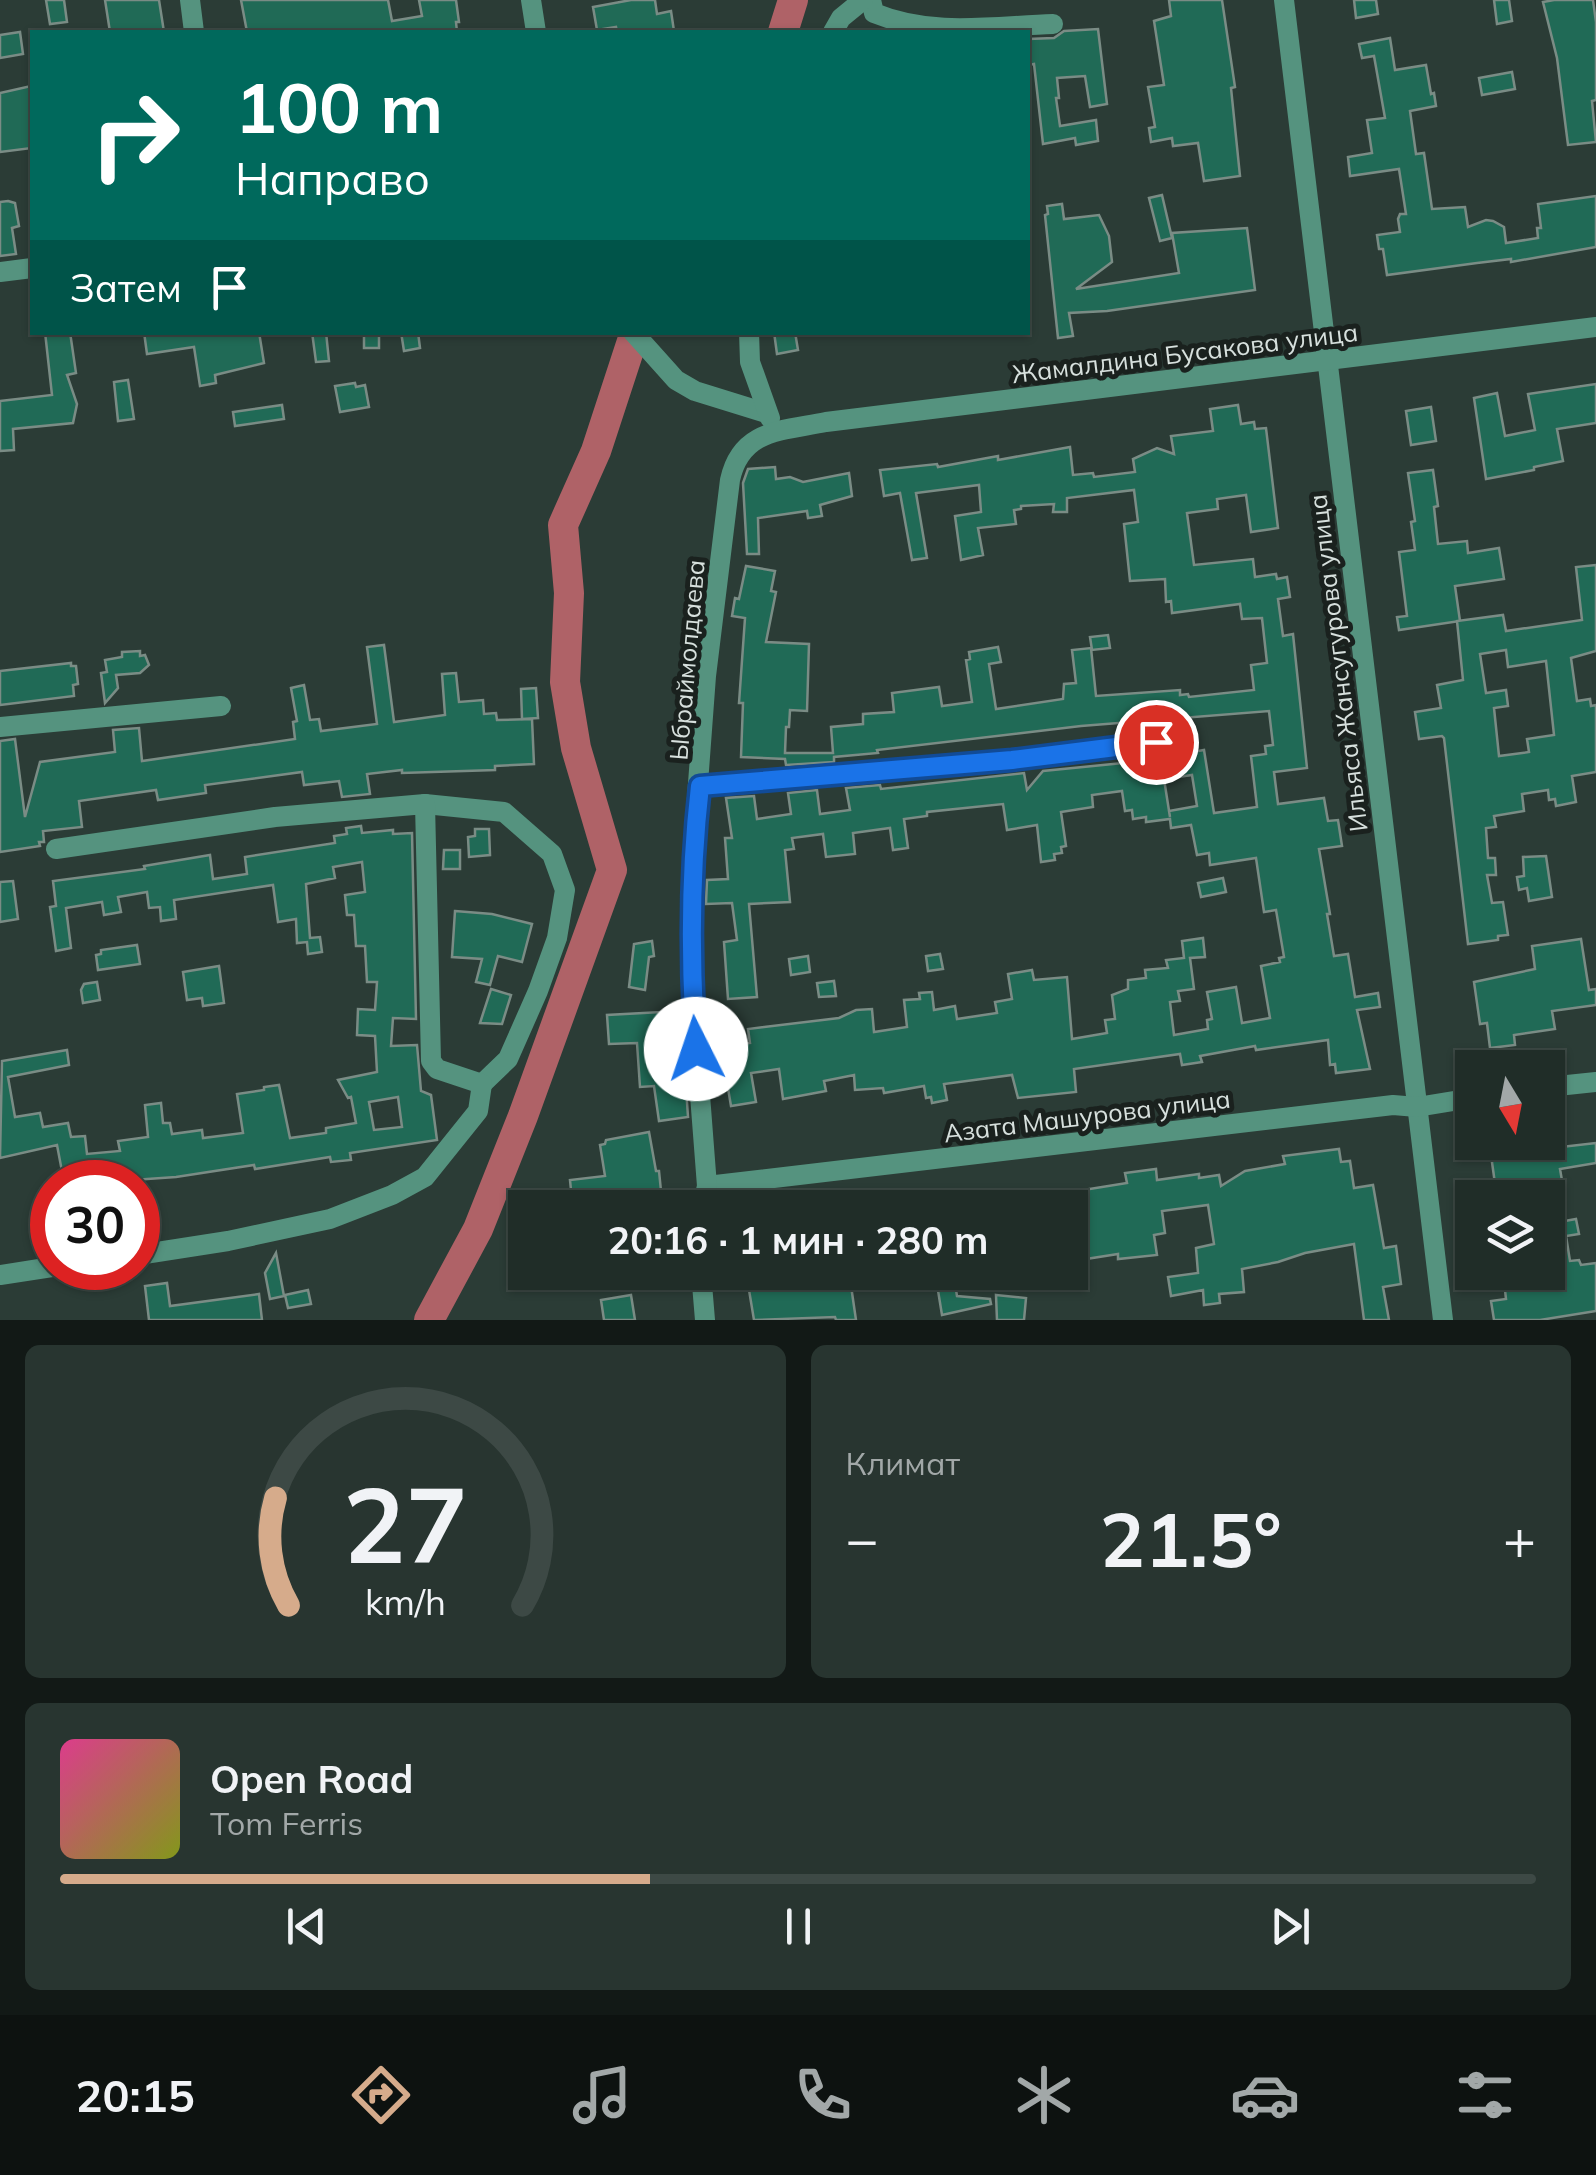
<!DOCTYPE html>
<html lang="ru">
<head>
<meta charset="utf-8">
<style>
  :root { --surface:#202d28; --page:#283530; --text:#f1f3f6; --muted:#a2a8a8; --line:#3d4945; --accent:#d6ab8b }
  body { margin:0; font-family:Mulish,sans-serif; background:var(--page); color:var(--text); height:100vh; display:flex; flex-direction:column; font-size:38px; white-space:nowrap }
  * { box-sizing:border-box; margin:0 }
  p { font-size:32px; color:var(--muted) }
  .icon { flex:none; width:55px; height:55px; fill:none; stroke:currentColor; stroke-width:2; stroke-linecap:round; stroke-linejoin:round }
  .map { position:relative; height:1320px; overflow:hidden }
  .sheet { display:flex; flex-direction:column; gap:25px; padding:25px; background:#121916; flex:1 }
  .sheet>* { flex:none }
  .hud { position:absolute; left:30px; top:30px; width:1000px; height:305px; border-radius:0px; box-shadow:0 2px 8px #0004,0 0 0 2px var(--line); background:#00695c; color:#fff; overflow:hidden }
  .needle { width:65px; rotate:170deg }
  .buttons { position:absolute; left:1455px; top:1050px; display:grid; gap:20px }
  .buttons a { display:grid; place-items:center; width:110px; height:110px; border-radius:0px; background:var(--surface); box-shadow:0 2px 8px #0004,0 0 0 2px var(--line); font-size:50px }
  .speed { position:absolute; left:30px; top:1160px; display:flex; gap:20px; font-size:50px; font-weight:700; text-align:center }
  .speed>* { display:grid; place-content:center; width:130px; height:130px; border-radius:50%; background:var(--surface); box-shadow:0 2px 8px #0004,0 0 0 2px var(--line); line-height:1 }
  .speed .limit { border:15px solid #d22; background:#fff; color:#111 }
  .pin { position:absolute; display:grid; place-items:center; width:85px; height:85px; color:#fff; margin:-42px; border:5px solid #fff; border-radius:50%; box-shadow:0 2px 10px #0007 }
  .me { position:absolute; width:110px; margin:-55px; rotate:356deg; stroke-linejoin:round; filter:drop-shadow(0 0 8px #0008) }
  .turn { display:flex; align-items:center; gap:35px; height:210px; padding:0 40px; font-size:45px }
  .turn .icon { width:130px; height:130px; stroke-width:2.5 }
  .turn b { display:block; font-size:70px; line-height:85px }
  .then { display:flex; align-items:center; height:95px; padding:0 40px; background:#0003; gap:20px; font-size:38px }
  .big { font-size:75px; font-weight:700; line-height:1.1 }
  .sheet .widget { flex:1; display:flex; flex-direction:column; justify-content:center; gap:15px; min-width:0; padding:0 35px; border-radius:15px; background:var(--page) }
  .sheet .dial { align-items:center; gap:0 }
  .dial svg { height:260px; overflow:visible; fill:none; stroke:var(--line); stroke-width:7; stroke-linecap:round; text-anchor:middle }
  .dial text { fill:var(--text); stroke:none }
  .song { display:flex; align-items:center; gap:30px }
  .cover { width:120px; height:120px; border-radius:15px; background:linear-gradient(135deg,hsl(330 70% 55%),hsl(70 70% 35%)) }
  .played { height:10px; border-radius:5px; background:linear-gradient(90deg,var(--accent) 40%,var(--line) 40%) }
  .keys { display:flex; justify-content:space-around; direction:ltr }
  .heat { display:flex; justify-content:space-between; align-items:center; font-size:55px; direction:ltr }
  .sheet .tiles { flex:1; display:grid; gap:25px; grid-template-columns:1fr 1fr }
  .widget:last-child { grid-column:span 2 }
  .trip { position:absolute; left:508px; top:1190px; width:580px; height:100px; border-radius:0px; background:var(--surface); box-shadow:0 2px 8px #0004,0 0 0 2px var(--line); font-weight:700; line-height:100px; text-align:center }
  .dock { display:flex; height:160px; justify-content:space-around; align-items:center; background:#0d1210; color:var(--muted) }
  .dock .icon { width:70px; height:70px }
  .dock .on { color:var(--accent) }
  .dock b { font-size:45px; color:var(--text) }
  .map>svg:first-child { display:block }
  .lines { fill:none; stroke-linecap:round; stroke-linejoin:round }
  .river { stroke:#af6267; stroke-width:30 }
  .building { fill:#206a56; stroke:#7a8c85; stroke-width:2.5; fill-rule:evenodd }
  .minor { stroke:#55937f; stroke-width:20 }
  .route-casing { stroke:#114b97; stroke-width:25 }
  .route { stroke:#1a73e8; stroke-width:18 }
  .labels { text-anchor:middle; stroke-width:10; stroke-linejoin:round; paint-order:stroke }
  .street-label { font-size:25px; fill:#d7e0dd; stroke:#1a211e }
</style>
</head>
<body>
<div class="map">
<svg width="1596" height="1320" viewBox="0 0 1596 1320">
  <rect width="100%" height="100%" fill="#2b3c36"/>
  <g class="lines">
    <g class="river">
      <polyline points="783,32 793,0"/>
      <polyline points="429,1320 478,1229 523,1116 612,870 576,748 565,682 569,593 563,525 596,451 635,332"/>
    </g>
  </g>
  <g class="building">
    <polygon points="46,0 64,0 67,22 50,24"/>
    <polygon points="105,0 159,0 164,32 110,32"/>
    <polygon points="241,0 388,0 392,21 422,16 419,0 456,0 459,22 456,22 457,32 247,32"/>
    <polygon points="631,0 655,0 657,14 671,11 674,31 617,32 616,27 597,30 593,7"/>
    <polygon points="1169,0 1222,0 1235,87 1231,88 1240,176 1204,181 1198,143 1173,146 1172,138 1151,142 1149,128 1155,127 1148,87 1164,85 1154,21 1171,16"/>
    <polygon points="1354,0 1376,0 1378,14 1356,18"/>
    <polygon points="1494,0 1509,0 1512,21 1497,24"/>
    <polygon points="1554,0 1593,0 1596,22 1596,100 1592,101 1596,142 1568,145 1557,58 1543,2"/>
    <polygon points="1098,29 1107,104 1090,107 1085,76 1057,78 1059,98 1056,98 1060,126 1096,120 1098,141 1076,145 1075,138 1043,144 1034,64 1028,65 1028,39 1054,38 1064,31"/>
    <polygon points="20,32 23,54 0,58 0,35"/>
    <polygon points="1390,38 1395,70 1426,65 1431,94 1434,93 1436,106 1410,111 1416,154 1424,153 1432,209 1465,207 1468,227 1486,220 1493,221 1504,227 1506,243 1538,238 1537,228 1541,228 1538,204 1596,196 1596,247 1511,262 1511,259 1477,263 1387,275 1383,249 1379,249 1377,235 1400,232 1398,219 1400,214 1406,214 1399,169 1350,176 1348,157 1372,153 1367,120 1385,118 1374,56 1362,58 1359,44"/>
    <polygon points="1512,72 1515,89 1482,95 1479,78"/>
    <polygon points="31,86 32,148 0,152 0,93"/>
    <polygon points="1162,195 1172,238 1160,241 1149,198"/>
    <polygon points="8,201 15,203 19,226 12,228 16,254 0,256 0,202"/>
    <polygon points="1062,204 1064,219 1099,215 1109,236 1112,262 1076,289 1179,273 1172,233 1247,228 1255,290 1107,311 1069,313 1073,336 1058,338 1045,215 1048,214 1047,206"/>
    <polygon points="45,332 70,332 76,373 67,375 77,404 73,423 13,429 14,450 0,451 0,401 52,395"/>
    <polygon points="144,332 259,332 264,363 215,375 216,383 200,386 194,347 147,354"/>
    <polygon points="312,332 326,332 329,361 316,362"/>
    <rect x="364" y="332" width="15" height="16"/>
    <polygon points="401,332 418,332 420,348 404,351"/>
    <polygon points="774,332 795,332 798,350 777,354"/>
    <polygon points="128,380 134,419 118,421 114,382"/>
    <polygon points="355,383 356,387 365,385 369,407 340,412 335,386"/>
    <polygon points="1596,384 1596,423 1557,429 1563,461 1534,467 1534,470 1486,479 1474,398 1497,393 1505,436 1535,430 1528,394"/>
    <polygon points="282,405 284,419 235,426 233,412"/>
    <path d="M1238,405L1241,424L1254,422L1255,429L1266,428L1278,528L1251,532L1246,495L1217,499L1218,509L1187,513L1194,565L1253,559L1255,577L1276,574L1277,579L1287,577L1290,597L1278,599L1283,636L1293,634L1307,768L1274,772L1278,804L1324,798L1328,821L1338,820L1342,846L1319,849L1330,914H1327L1334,956L1348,954L1355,997L1378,993L1380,1007L1357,1010L1370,1069L1336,1073L1335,1064L1330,1065L1328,1040L1256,1050L1255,1046L1200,1056L1202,1062L1182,1065L1180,1054L1074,1069L1076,1092L1018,1098L1012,1075L944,1084L947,1100L932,1103L931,1097L926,1098L924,1086L884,1093L883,1088L855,1090L854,1075L824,1081L826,1091L783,1099L779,1069L751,1073L756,1102L731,1106L721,1047L750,1043L748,1029L839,1018L856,1010L872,1009L874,1032L907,1027L904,1000L920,999L919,993L932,992L934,1010L955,1006L957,1019L997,1013L995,1002L1012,999L1008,974L1032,970L1034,980L1067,977L1072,1039L1107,1033L1105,1020L1115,1019L1112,995L1128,989V980L1146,978L1145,970L1168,968L1166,960L1184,958L1182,941L1203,938L1205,957L1190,958L1194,989L1178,991L1180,1001L1170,1002L1174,1035L1208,1029L1207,1020L1212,1019L1207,992L1236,987L1242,1023L1270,1018L1261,966L1280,962L1279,958L1284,957L1276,910L1264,912L1256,858L1210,865L1209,853L1197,855L1191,825L1171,828L1170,819L1146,822V817L1133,819L1132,810L1125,811L1122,791L1092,795L1093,807L1061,812L1066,846L1061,847L1062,853L1054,854L1055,860L1041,862L1037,825L1007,830L1003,804L927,812V816L904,819L908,848L893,850L890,828L853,833L855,854L826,857L823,834L792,838L794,849L785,850L790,902L749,904L757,997L728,999L724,942L737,940L732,903L706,904L707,880L728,879L725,838H732L726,798L754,796L757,819L791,814L788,793L817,790L820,814L850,810L846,788L880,785L881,789L1024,773L1027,790L1043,771L1133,762L1204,750L1214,813L1257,807L1251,756L1266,754L1265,746L1273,745L1269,711L1081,726L877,750L878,753L834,757V762L786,765L785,759L741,757L743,703H739L745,618L732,616L735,598L739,599L746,566L775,571L771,591L776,592L766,642L809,644L807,711L790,710L789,727H786L785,753H833L831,727L863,724V714L894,712L892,693L939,687L942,706L972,702L966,660L970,659L969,652L998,647L1001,662L989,664L996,709L1063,699L1064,684L1076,683L1072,650L1091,648L1096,696L1180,690V695L1188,694L1189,697L1254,690L1251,665L1267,663L1262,618L1242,619L1240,604L1172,613L1171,601L1166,602L1165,579L1130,581L1124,524L1138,522L1134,490L1067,498V512H1053L1054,504L1021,506V509L1014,510L1016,524L978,528L983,555L961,560L955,516L981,512L979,485L916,493L927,558L912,560L900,493L884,496L880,470L937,464L938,467L998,456V460L1070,447L1073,475L1093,473L1094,477L1135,472L1133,459L1157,448L1174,454L1171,436L1213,431L1210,409ZM1192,775L1197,806L1169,811L1170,817L1164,779Z"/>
    <polygon points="1431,407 1436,441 1411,445 1406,411"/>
    <polygon points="775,467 776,479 790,477 803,482 849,473 852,496 820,505 822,516 808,518 807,511 758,518 759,554 747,554 743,483 748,469"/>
    <polygon points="1433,470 1438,506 1434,507 1438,544 1467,541 1468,553 1499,548 1504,579 1455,586 1460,621 1399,630 1397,617 1407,616 1399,552 1415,550 1411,522 1415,521 1408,473"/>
    <path d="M1596,565V651L1571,658L1577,701L1590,699L1591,706L1596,705V772L1572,776L1576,802L1556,806L1555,799L1549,800L1548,790L1522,794L1524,811L1494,816L1496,827L1486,828L1488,858H1495L1496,875H1487L1492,903L1503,902L1508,935L1498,936V940L1468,944L1444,738L1442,736L1419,739L1415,712L1441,708L1437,685L1463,680L1457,621L1503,615L1506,631L1582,620L1576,567ZM1506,650L1508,667L1546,661L1554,735L1527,739L1529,752L1499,756L1494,708L1508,706L1506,690L1486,693L1480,654Z"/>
    <polygon points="1108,635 1110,648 1092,650 1090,637"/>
    <polygon points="384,645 394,722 445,715 442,674 456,673 459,702 483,700 484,714 496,713 497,720 532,719 534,764 495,766 495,770 402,773 402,770 367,774 370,794 342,797 339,781 304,785 302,772 205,785 206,793 158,800 156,790 79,801 82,827 43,831 44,842 39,842 40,846 0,852 0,741 15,739 25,817 40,762 115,752 113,730 139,728 142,761 295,739 293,722 297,721 291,688 304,685 310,720 319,719 321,731 377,724 367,647"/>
    <polygon points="140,651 140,656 145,655 149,665 140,673 116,675 118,688 105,703 101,673 107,672 105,660 122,657 122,652"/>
    <polygon points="71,663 71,666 76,666 78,684 73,685 74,696 0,705 0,671"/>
    <polygon points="536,688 538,718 522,719 521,689"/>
    <path d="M361,826L362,833L393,830V834L412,833L416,1019L393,1018L391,1046L417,1045L421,1091L431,1095L437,1140L350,1153L351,1160L331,1162L330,1157L255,1169L254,1165L176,1177L104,1182H64L57,1145L0,1158L2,1061L67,1050L69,1065L8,1077L15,1117L40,1113L43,1127L68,1123L71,1137L85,1136L87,1154L120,1151L118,1141L148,1137L145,1105L161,1103L163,1123H170L172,1134L202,1130L203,1138L243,1133L237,1094L264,1090V1087L279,1085L290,1138L326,1133V1128L356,1123L351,1097L348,1098L338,1080L377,1072L375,1036L357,1035L358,1009L375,1010L377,982H367L365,946H356L354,915H347L345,895L365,892L362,862L333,867L335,878L306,884L310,938L320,937L322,952L308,954L307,942L297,943L296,919L278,922L273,885L174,900L176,919L161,921L160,907L149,908L147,892L118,897L121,912L104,915L102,902L66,908L71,948L56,951L50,907L56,906L53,881L145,869L144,866L210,855L213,879L247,874L245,857L335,843L334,836L347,834L346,828ZM398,1097L402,1127L374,1130L369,1102Z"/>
    <polygon points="475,829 489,829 490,855 469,857 468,837 475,836"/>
    <polygon points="444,850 460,850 460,869 443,869"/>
    <polygon points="1546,856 1552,897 1529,901 1527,888 1519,890 1517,877 1524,876 1523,857"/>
    <polygon points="1223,878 1226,892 1201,897 1198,883"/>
    <polygon points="13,881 18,919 0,922 0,882"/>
    <polygon points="455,911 492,914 532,924 522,962 498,956 490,985 476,982 482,959 452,957"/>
    <polygon points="1581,939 1589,990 1596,989 1596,1005 1552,1011 1555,1029 1514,1035 1515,1045 1490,1048 1487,1023 1480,1024 1474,982 1535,969 1532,946"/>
    <polygon points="652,941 654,956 649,957 645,990 629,987 634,944"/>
    <polygon points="137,945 140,964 98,970 96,955 101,954 101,950"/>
    <polygon points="940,954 943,969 928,971 926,956"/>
    <polygon points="808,956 810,972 791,975 789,959"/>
    <polygon points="219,966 224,1003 203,1006 202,998 187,1000 183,972"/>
    <polygon points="834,981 836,996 819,997 817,983"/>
    <polygon points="97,982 100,1000 83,1003 81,990 84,984"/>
    <polygon points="491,989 511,995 502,1024 480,1023"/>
    <polygon points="680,1011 682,1040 673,1041 675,1075 685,1073 688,1117 659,1121 654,1086 640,1087 637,1043 609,1044 607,1015"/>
    <polygon points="649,1132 656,1171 659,1171 662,1201 644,1202 645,1208 590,1208 589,1198 572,1200 570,1180 605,1176 600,1145 605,1144 606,1140"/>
    <polygon points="1596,1143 1596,1163 1560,1169 1564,1192 1532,1198 1497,1198 1491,1155"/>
    <polygon points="1339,1149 1341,1162 1350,1161 1354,1188 1373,1185 1384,1248 1396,1246 1401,1284 1383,1287 1389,1320 1364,1320 1354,1244 1305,1253 1278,1262 1242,1269 1244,1292 1219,1294 1220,1303 1204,1305 1203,1290 1171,1296 1168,1277 1198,1273 1196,1248 1214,1244 1208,1205 1162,1211 1165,1233 1154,1235 1157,1255 1118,1259 1118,1254 1086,1259 1085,1251 1070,1253 1070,1208 1002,1208 1001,1199 1012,1198 1011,1194 1071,1192 1127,1183 1125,1173 1156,1169 1157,1180 1199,1174 1199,1178 1219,1175 1221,1186 1245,1171 1285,1164 1283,1156"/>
    <polygon points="1576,1219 1579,1234 1566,1236 1570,1261 1579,1260 1581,1265 1596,1263 1596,1311 1540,1320 1494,1320 1491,1301 1506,1299 1503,1272 1548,1272 1548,1224"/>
    <polygon points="276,1253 284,1296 270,1299 265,1273"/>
    <polygon points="620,1272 646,1272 646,1286 621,1288"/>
    <polygon points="746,1272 791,1272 792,1279 849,1272 856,1320 836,1320 835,1317 754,1320"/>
    <polygon points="935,1272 953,1272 957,1296 990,1299 991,1304 942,1315"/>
    <polygon points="167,1283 170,1306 259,1294 262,1320 149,1320 145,1286"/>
    <polygon points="308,1290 311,1304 288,1308 285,1295"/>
    <polygon points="631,1295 635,1320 604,1320 601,1300"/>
    <polygon points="996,1295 1026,1298 1024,1320 997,1320"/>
  </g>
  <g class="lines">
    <g class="minor">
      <polyline points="190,0 194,32"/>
      <polyline points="531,0 536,32"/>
      <path d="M871,0L874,13C932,37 992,26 1053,24"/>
      <polyline points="1284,0 1443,1320"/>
      <polyline points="833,32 841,18 863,0"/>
      <polyline points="0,272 32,268"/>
      <polyline points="633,332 676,380 695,391 766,413"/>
      <polyline points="749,332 750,362 770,418"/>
      <polyline points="0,727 221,706"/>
      <polyline points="701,786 1012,761 1156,743"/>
      <polyline points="425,804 504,812 552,854 565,890 557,938 538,991 508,1059 482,1084"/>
      <polyline points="56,849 275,817 425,804 431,1061 437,1069 482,1084 478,1111 425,1177 392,1195 330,1219 228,1241 138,1255"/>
      <polyline points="1548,1087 1596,1082"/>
      <polyline points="707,1186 1393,1105 1417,1107 1472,1098"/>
      <path d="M702,1208L707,1186L691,978L694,837L706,676L730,480C741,429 782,431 826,422L1596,327"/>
      <polyline points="701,1272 705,1320"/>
      <polyline points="0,1275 52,1267"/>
    </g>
  </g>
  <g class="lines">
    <defs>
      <path id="route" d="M696,1049C690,963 690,872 700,786L1012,760L1156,742"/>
    </defs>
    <use href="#route" class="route-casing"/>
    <use href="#route" class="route"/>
  </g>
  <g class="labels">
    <g class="street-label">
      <text transform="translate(1185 353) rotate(-7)" y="9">Жамалдина Бусакова улица</text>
      <text transform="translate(687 660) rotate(-85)" y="9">Ыбраймолдаева</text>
      <text transform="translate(1338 663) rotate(-97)" y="9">Ильяса Жансугурова улица</text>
      <text transform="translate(1087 1116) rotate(-7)" y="9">Азата Машурова улица</text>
    </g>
  </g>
</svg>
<div class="buttons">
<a><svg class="needle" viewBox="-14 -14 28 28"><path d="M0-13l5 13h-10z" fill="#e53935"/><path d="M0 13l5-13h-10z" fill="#a2a8a8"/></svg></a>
<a><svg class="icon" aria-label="layers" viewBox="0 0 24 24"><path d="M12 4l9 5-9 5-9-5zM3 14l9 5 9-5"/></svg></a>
</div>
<div class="speed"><div class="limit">30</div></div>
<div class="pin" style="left:1156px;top:742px;background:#d93025"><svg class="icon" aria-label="arrive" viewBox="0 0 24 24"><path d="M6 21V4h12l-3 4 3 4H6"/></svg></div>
<svg class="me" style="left:696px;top:1049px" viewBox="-20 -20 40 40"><circle r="19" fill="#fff"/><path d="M0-13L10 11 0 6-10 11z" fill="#1a73e8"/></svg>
<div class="trip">20:16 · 1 мин · 280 m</div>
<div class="hud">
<div class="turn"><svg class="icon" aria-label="right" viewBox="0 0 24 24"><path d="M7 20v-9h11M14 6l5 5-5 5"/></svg><div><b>100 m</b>Направо</div></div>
<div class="then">Затем<svg class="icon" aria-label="arrive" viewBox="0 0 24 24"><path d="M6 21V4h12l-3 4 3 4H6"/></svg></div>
</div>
</div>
<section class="sheet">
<div class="tiles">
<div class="widget dial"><svg viewBox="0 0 100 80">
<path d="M14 69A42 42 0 1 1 86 69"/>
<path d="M14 69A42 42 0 0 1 10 36" stroke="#d6ab8b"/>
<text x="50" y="56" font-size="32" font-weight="700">27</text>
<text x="50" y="72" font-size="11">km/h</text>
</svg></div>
<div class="widget"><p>Климат</p>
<div class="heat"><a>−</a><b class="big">21.5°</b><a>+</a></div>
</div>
<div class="widget">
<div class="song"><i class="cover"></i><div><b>Open Road</b><p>Tom Ferris</p></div></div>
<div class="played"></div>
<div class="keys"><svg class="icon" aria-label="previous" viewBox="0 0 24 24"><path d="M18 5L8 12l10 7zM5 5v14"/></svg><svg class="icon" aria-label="pause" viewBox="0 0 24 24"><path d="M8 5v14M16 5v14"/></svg><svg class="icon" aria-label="next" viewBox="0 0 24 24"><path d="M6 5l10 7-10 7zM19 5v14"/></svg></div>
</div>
</div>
</section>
<nav class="dock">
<b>20:15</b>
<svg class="icon on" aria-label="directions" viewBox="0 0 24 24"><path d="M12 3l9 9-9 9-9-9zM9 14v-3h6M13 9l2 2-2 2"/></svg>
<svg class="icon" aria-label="music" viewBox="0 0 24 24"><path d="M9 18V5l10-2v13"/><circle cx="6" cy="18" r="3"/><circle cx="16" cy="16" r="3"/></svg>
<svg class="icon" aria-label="phone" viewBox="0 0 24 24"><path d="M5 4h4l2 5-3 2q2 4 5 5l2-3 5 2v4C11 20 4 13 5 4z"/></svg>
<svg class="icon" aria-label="climate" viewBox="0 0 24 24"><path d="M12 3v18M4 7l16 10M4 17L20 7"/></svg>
<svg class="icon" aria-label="car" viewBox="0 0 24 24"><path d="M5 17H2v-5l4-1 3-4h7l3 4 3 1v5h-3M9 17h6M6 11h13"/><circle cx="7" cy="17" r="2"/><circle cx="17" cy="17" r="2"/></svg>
<svg class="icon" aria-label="filters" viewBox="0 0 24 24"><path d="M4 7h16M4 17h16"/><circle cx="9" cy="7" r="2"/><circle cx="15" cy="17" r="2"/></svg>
</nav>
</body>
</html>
